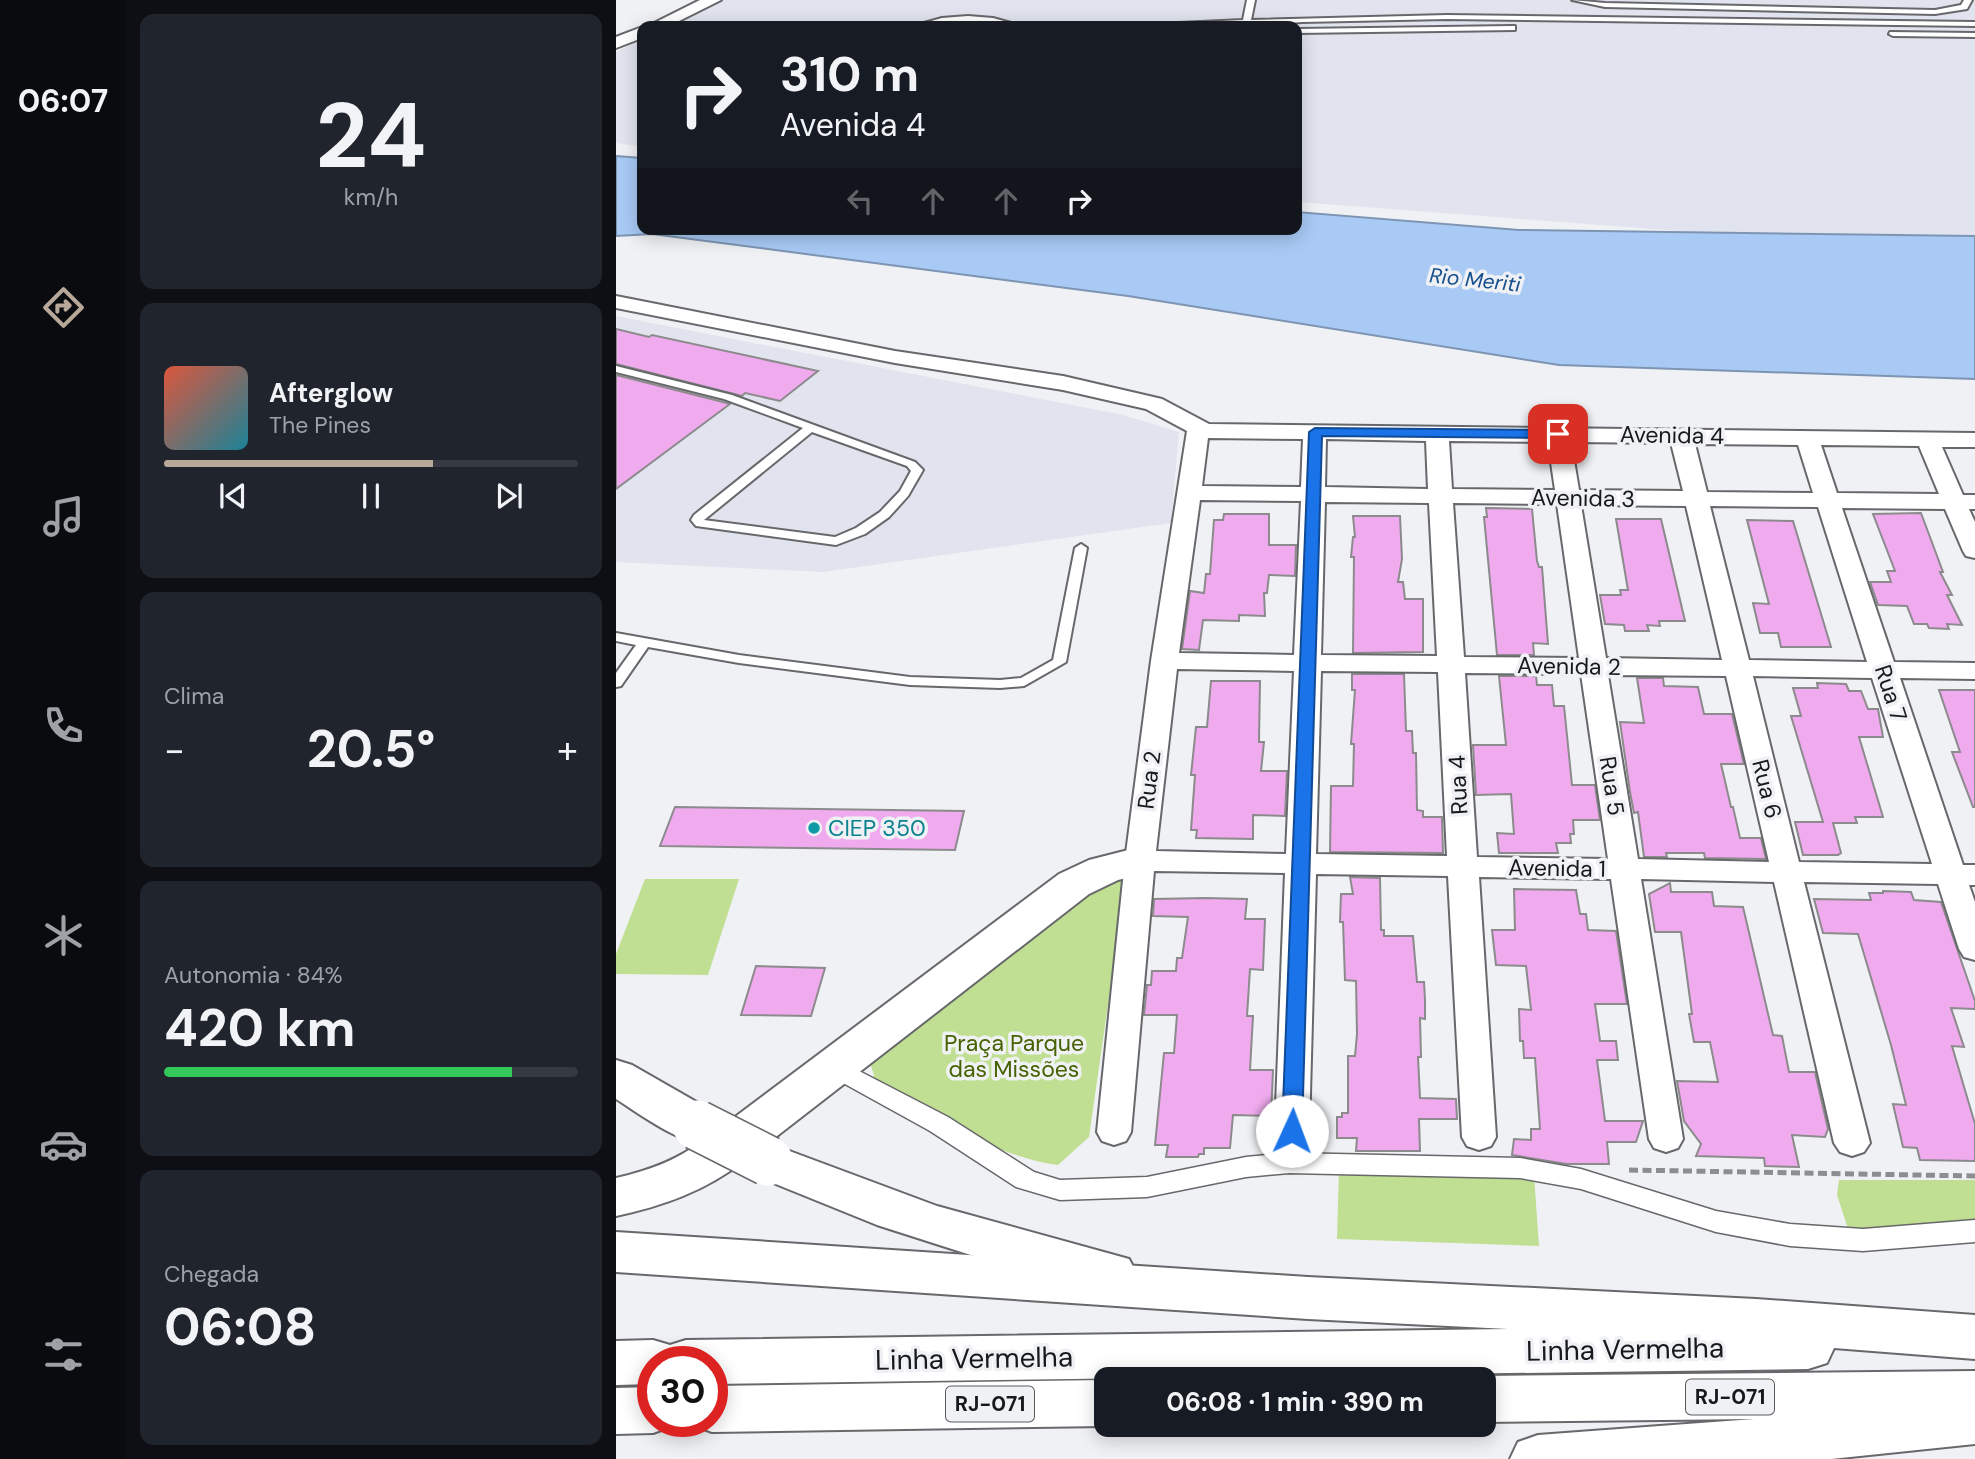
<!DOCTYPE html>
<html lang="pt">
<head>
<meta charset="utf-8">
<style>
  :root { --surface:#171b24; --page:#20242c; --text:#f1f3f6; --muted:#9ea1a6; --line:#363941; --accent:#b8a899 }
  body { margin:0; font-family:"DM Sans",sans-serif; background:var(--page); color:var(--text); height:100vh; display:flex; flex-direction:column; font-size:26px; white-space:nowrap }
  * { box-sizing:border-box; margin:0 }
  p { font-size:23px; color:var(--muted) }
  .icon { flex:none; width:38px; height:38px; fill:none; stroke:currentColor; stroke-width:2; stroke-linecap:round; stroke-linejoin:round }
  .map { position:relative; flex:1; overflow:hidden }
  .sheet { display:flex; flex-direction:column; gap:14px; padding:14px; background:#0d0f14; width:490px }
  .sheet>* { flex:none }
  .top-card { position:absolute; left:21px; top:21px; width:665px; height:214px; border-radius:14px; box-shadow:0 4px 18px #0003; background:#171b24; color:var(--text); overflow:hidden }
  .speed { position:absolute; left:21px; top:1346px; display:flex; gap:14px; font-size:35px; font-weight:700; text-align:center }
  .speed>* { display:grid; place-content:center; width:91px; height:91px; border-radius:50%; background:var(--surface); box-shadow:0 4px 18px #0003; line-height:1 }
  .speed .limit { border:10px solid #d22; background:#fff; color:#111 }
  .pin { position:absolute; display:grid; place-items:center; width:60px; height:60px; color:#fff; margin:-30px; border-radius:14px; box-shadow:0 4px 10px #0006 }
  .me { position:absolute; width:77px; margin:-38px; rotate:2deg; stroke-linejoin:round; filter:drop-shadow(0 0 5px #0008) }
  .turn { display:flex; align-items:center; gap:24px; height:147px; padding:0 28px; font-size:32px }
  .turn .icon { width:91px; height:91px; stroke-width:2.5 }
  .turn b { display:block; font-size:49px; line-height:60px }
  .lanes { display:flex; align-items:center; height:66px; padding:0 28px; background:#0003; justify-content:center; gap:35px; direction:ltr }
  .lanes .off { opacity:.35 }
  .big { font-size:52px; font-weight:700; line-height:1.1 }
  .sheet .card { flex:1; display:flex; flex-direction:column; justify-content:center; gap:10px; min-width:0; padding:0 24px; border-radius:14px; background:var(--page) }
  .sheet .dial { align-items:center; gap:0 }
  .dial b { font-size:91px; line-height:1 }
  .song { display:flex; align-items:center; gap:21px }
  .cover { width:84px; height:84px; border-radius:10px; background:linear-gradient(135deg,hsl(10 70% 55%),hsl(190 70% 35%)) }
  .played { height:7px; border-radius:4px; background:linear-gradient(90deg,var(--accent) 65%,var(--line) 65%) }
  .keys { display:flex; justify-content:space-around; direction:ltr }
  .heat { display:flex; justify-content:space-between; align-items:center; font-size:38px; direction:ltr }
  .charge { height:10px; border-radius:5px; background:linear-gradient(90deg,#34c759 84%,var(--line) 0) }
  .trip { position:absolute; left:478px; top:1367px; width:402px; height:70px; border-radius:14px; background:var(--surface); box-shadow:0 4px 18px #0003; font-weight:700; line-height:70px; text-align:center }
  main { display:flex; flex:1; min-height:0 }
  .tabs { display:flex; flex-direction:column; width:126px; justify-content:space-around; align-items:center; background:#090b0e; color:var(--muted) }
  .tabs .icon { width:49px; height:49px }
  .tabs .on { color:var(--accent) }
  .tabs b { font-size:32px; color:var(--text) }
  .map>svg:first-child { display:block }
  .built { fill:#e1e4ee }
  .green { fill:#c0df93 }
  .water { fill:#a8caf5; stroke:#7d95b3; stroke-width:2 }
  .building { fill:#f0abee; stroke:#8c8a8c; stroke-width:2 }
  .lines { fill:none; stroke-linecap:round; stroke-linejoin:round }
  .service-casing { stroke:#67686b; stroke-width:4 }
  .pedestrian-casing { stroke:#67686b; stroke-width:3 }
  .minor-casing { stroke:#67686b; stroke-width:4 }
  .trunk-casing { stroke:#67686b; stroke-width:4 }
  .motorway-casing { stroke:#67686b; stroke-width:4 }
  .path { stroke:#8c8d8f; stroke-width:5; stroke-dasharray:9 4.5; stroke-linecap:butt }
  .service { fill:#fff; fill-rule:evenodd }
  .pedestrian { fill:#fff; fill-rule:evenodd }
  .minor { fill:#fff; fill-rule:evenodd }
  .trunk { fill:#fff; fill-rule:evenodd }
  .motorway { fill:#fff; fill-rule:evenodd }
  .trunk-bridge-casing { stroke:#67686b; stroke-width:52; stroke-linecap:butt }
  .trunk-bridge { stroke:#fff; stroke-width:49 }
  .route { fill:#1a73e8; stroke:#114b97; stroke-width:2 }
  .culture-dot { fill:#0f9aa8; stroke:#f0f1f4; stroke-width:2.5 }
  .labels { text-anchor:middle; stroke-width:7; stroke-linejoin:round; paint-order:stroke }
  .far-water-label { font-size:21px; font-style:italic; fill:#164f8d; stroke:#f0f1f4 }
  .shield { fill:#f0f1f4; stroke:#595a5b; stroke-width:2 }
  .shield-label { font-size:21px; font-weight:bold; fill:#18191a }
  .street-label { font-size:23px; fill:#18191a; stroke:#f0f1f4 }
  .culture-label { font-size:23px; fill:#0d838f; stroke:#f0f1f4; text-anchor:start }
  .park-label { font-size:23px; fill:#456100; stroke:#f0f1f4 }
  .near-street-label { font-size:28px; fill:#18191a; stroke:#f0f1f4 }
</style>
</head>
<body>
<main>
<nav class="tabs">
<b>06:07</b>
<svg class="icon on" aria-label="directions" viewBox="0 0 24 24"><path d="M12 3l9 9-9 9-9-9zM9 14v-3h6M13 9l2 2-2 2"/></svg>
<svg class="icon" aria-label="music" viewBox="0 0 24 24"><path d="M9 18V5l10-2v13"/><circle cx="6" cy="18" r="3"/><circle cx="16" cy="16" r="3"/></svg>
<svg class="icon" aria-label="phone" viewBox="0 0 24 24"><path d="M5 4h4l2 5-3 2q2 4 5 5l2-3 5 2v4C11 20 4 13 5 4z"/></svg>
<svg class="icon" aria-label="climate" viewBox="0 0 24 24"><path d="M12 3v18M4 7l16 10M4 17L20 7"/></svg>
<svg class="icon" aria-label="car" viewBox="0 0 24 24"><path d="M5 17H2v-5l4-1 3-4h7l3 4 3 1v5h-3M9 17h6M6 11h13"/><circle cx="7" cy="17" r="2"/><circle cx="17" cy="17" r="2"/></svg>
<svg class="icon" aria-label="filters" viewBox="0 0 24 24"><path d="M4 7h16M4 17h16"/><circle cx="9" cy="7" r="2"/><circle cx="15" cy="17" r="2"/></svg>
</nav>
<section class="sheet">
<div class="card dial"><b>24</b><p>km/h</p></div>
<div class="card">
<div class="song"><i class="cover"></i><div><b>Afterglow</b><p>The Pines</p></div></div>
<div class="played"></div>
<div class="keys"><svg class="icon" aria-label="previous" viewBox="0 0 24 24"><path d="M18 5L8 12l10 7zM5 5v14"/></svg><svg class="icon" aria-label="pause" viewBox="0 0 24 24"><path d="M8 5v14M16 5v14"/></svg><svg class="icon" aria-label="next" viewBox="0 0 24 24"><path d="M6 5l10 7-10 7zM19 5v14"/></svg></div>
</div>
<div class="card"><p>Clima</p>
<div class="heat"><a>−</a><b class="big">20.5°</b><a>+</a></div>
</div>
<div class="card"><p>Autonomia · 84%</p><b class="big">420 km</b><div class="charge"></div></div>
<div class="card"><p>Chegada</p><b class="big">06:08</b></div>
</section>
<div class="map">
<svg width="1359" height="1459" viewBox="0 0 1359 1459">
  <rect width="100%" height="100%" fill="#f0f1f4"/>
  <g class="built">
    <polygon points="105,0 1359,0 1359,236 1104,234 681,202 681,26 52,26"/>
    <polygon points="26,39 26,147 0,143 0,52"/>
    <polygon points="0,316 507,415 563,432 555,523 207,572 0,562"/>
  </g>
  <g class="green">
    <path d="M503,878L509,886L473,1137L442,1165C380,1157 309,1113 256,1080L258,1075L254,1063L454,901Z"/>
    <polygon points="29,879 123,879 92,975 0,974 0,954"/>
    <polygon points="723,1169 918,1175 923,1246 721,1239"/>
    <polygon points="1223,1180 1359,1180 1359,1222 1234,1235 1221,1195"/>
  </g>
  <polygon class="water" points="0,156 26,158 26,229 681,229 681,212 903,230 1359,236 1359,379 943,365 512,296 36,234 0,236"/>
  <g class="building">
    <polygon points="0,329 33,337 36,335 202,371 164,401 129,393 126,396 0,364"/>
    <polygon points="0,375 107,402 114,404 0,489"/>
    <polygon points="870,508 916,509 921,561 923,567 926,567 932,644 917,643 918,655 881,655 868,517 871,517"/>
    <polygon points="1305,513 1327,572 1324,572 1336,595 1331,595 1346,625 1331,624 1333,629 1313,628 1311,624 1298,624 1291,606 1262,605 1254,582 1275,582 1271,571 1279,571 1257,514"/>
    <polygon points="608,514 653,514 653,545 680,545 679,576 653,575 651,593 648,593 649,616 623,615 623,621 587,620 583,650 566,649 574,591 588,593 590,574 594,574 598,520 607,520"/>
    <polygon points="737,516 784,516 786,559 782,582 787,582 789,599 807,599 807,652 737,653 738,557 735,557 737,537 739,537"/>
    <polygon points="1000,519 1045,519 1069,621 1043,621 1044,626 1031,625 1033,631 1009,631 1008,625 989,624 984,595 1005,595 1004,590 1012,590"/>
    <polygon points="1131,520 1177,521 1215,647 1165,647 1162,633 1144,633 1137,603 1153,604"/>
    <polygon points="736,674 788,674 790,731 796,731 797,753 800,753 801,810 807,811 807,817 826,817 827,853 714,852 715,786 737,786 738,744 735,744 739,690 736,690"/>
    <polygon points="883,676 920,676 921,685 936,685 938,706 948,706 956,785 979,785 984,820 957,820 958,834 954,834 955,843 940,843 942,853 883,853 881,833 898,834 895,794 860,795 857,745 890,745"/>
    <polygon points="1021,678 1047,678 1048,686 1082,687 1088,714 1116,714 1128,764 1105,764 1115,807 1117,807 1124,838 1145,838 1150,859 1089,858 1088,853 1050,853 1051,857 1028,857 1022,812 1018,813 1014,792 1004,722 1028,723"/>
    <polygon points="595,681 644,681 643,742 648,742 645,771 671,771 669,816 637,815 637,839 580,838 581,830 575,830 579,775 575,775 580,727 591,727"/>
    <polygon points="1201,683 1230,684 1233,691 1245,691 1252,709 1262,709 1267,737 1243,737 1267,817 1239,817 1241,823 1217,823 1225,853 1222,855 1187,855 1179,822 1207,822 1175,716 1185,716 1177,688 1202,688"/>
    <polygon points="1323,690 1359,690 1359,807 1357,807 1336,752 1344,752"/>
    <polygon points="59,807 348,811 339,850 44,846"/>
    <polygon points="734,877 764,878 765,930 768,930 768,936 797,936 801,982 808,982 809,1000 809,1019 804,1018 805,1057 802,1057 804,1098 840,1099 841,1119 803,1119 804,1151 740,1151 741,1138 721,1138 721,1117 726,1117 726,1113 732,1113 732,1056 739,1056 741,1034 740,981 729,980 727,922 724,922 725,894 737,894"/>
    <polygon points="1054,883 1055,892 1096,892 1098,906 1127,907 1157,1035 1166,1036 1173,1072 1199,1072 1212,1129 1209,1137 1176,1135 1183,1167 1149,1166 1148,1158 1080,1156 1085,1144 1068,1121 1061,1081 1102,1082 1094,1042 1078,1042 1073,1014 1076,1014 1065,932 1039,932 1033,894"/>
    <polygon points="898,889 960,890 964,914 970,914 972,930 1000,931 1011,1004 979,1004 984,1041 1000,1041 1002,1060 981,1060 989,1121 1027,1121 1020,1142 991,1142 993,1164 950,1164 896,1155 898,1139 915,1140 915,1129 924,1129 919,1058 908,1058 907,1041 904,1041 903,1009 915,1010 910,966 880,965 876,930 899,930"/>
    <polygon points="1267,891 1295,892 1298,900 1325,902 1359,1001 1359,1009 1335,1008 1348,1047 1336,1046 1359,1124 1359,1161 1304,1160 1301,1148 1287,1147 1277,1104 1290,1105 1275,1045 1242,934 1207,933 1198,899 1255,900 1253,893 1267,893"/>
    <polygon points="589,898 631,899 629,919 649,919 647,970 634,969 631,1016 637,1016 634,1070 657,1070 655,1116 617,1115 614,1148 588,1148 588,1154 583,1154 582,1157 550,1157 552,1145 539,1145 540,1135 548,1053 558,1053 561,1015 528,1015 531,985 535,985 536,971 560,971 561,958 566,958 572,917 537,916 538,899"/>
    <polygon points="140,966 209,968 195,1016 125,1015"/>
  </g>
  <g class="lines">
    <defs>
      <g id="service">
        <polygon points="631,0 639,0 635,20 831,15 1359,22 1359,26 831,19 686,22 634,26 537,26 541,24 627,20"/>
        <polygon points="956,0 989,3 1319,10 1345,5 1348,0 1356,0 1351,9 1319,14 989,7"/>
        <polygon points="352,16 377,18 406,26 352,21 297,26 326,18"/>
        <polygon points="896,26 899,26 899,30 681,33 681,29"/>
        <polygon points="1274,32 1359,33 1359,37 1277,36 1273,34"/>
        <path d="M0,366L116,395L299,462L307,470L292,496L273,517L249,534L220,545L80,526L75,520L78,515L187,428L108,399L0,372ZM196,432L291,466L295,471L284,491L264,512L240,528L219,537L88,520Z"/>
        <polygon points="465,544 471,548 450,662 408,686 384,688 294,685 123,663 32,647 5,686 0,687 0,673 20,645 0,641 0,633 123,655 294,677 384,680 405,678 437,660 459,548"/>
      </g>
      <polygon id="pedestrian" points="218,1058 332,1117 418,1172 444,1180 531,1177 630,1157 673,1153 904,1158 965,1169 1100,1211 1174,1224 1247,1229 1359,1220 1359,1242 1247,1251 1174,1246 1100,1232 965,1189 904,1178 673,1173 630,1177 531,1197 444,1200 400,1187 314,1131 209,1073 205,1067 209,1061"/>
      <g id="minor">
        <polygon points="84,0 105,0 53,26 32,26"/>
        <polygon points="26,27 26,38 0,48 0,37"/>
        <path d="M0,296L279,351L447,376L546,399L593,424L1359,433V447H1326L1347,495H1359V509H1353L1359,522V558L1350,556L1347,551L1329,509L1226,508L1278,662L1359,663V679L1284,678L1347,865H1359V885H1353L1359,902V960L1348,957L1343,949L1322,884L1188,882L1254,1143L1248,1152L1236,1156L1224,1152L1218,1143L1158,882L1025,879L1067,1139L1062,1148L1050,1152L1038,1148L1033,1139L995,879L863,877L880,1137L875,1146L863,1150L851,1146L846,1137L832,876L700,874L693,1131L688,1140L676,1144L664,1140L659,1131L669,873L538,871L515,1132L510,1141L498,1145L486,1141L481,1132L509,861L535,661L571,431L530,409L447,390L279,363L0,308ZM592,438L687,439L685,487L586,486ZM710,439L810,441L812,489L709,487ZM833,441L932,442L939,490L836,489ZM955,442L1055,443L1067,491L963,490ZM1079,444L1182,445L1197,493L1091,492ZM1205,445L1303,446L1323,494L1221,493ZM584,500L685,501L678,655L563,653ZM709,502L813,503L821,656L705,655ZM837,503L941,504L963,658L848,657ZM965,505L1070,506L1106,660L990,658ZM1094,506L1202,507L1251,662L1133,660ZM561,669L678,671L670,854L540,851ZM705,671L822,672L831,856L700,854ZM849,673L965,674L992,859L861,857ZM992,675L1110,676L1153,862L1022,859ZM1137,676L1256,678L1316,864L1183,862Z"/>
      </g>
      <path id="trunk" d="M524,847L539,851L545,861L539,871L502,880L473,894L152,1143L321,1206L513,1259L521,1274L513,1289L495,1295L364,1258L261,1225L135,1174L128,1161C89,1191 47,1206 0,1216V1178C31,1171 60,1161 86,1141C66,1146 18,1110 0,1099V1060L16,1065L98,1112L105,1125L103,1129L443,874L473,860Z"/>
      <g id="motorway">
        <polygon points="0,1232 692,1277 1140,1299 1359,1315 1359,1359 1218,1348 1211,1363 1192,1369 96,1384 96,1362 37,1362 37,1384 0,1385 0,1341 37,1340 54,1345 70,1340 892,1329 692,1319 0,1272"/>
        <polygon points="1359,1371 1359,1444 1215,1459 894,1459 902,1442 922,1435 1138,1419 868,1422 868,1379 860,1379 868,1376"/>
        <polygon points="490,1380 490,1424 494,1424 490,1426 96,1432 77,1425 75,1421 96,1421 96,1386"/>
        <polygon points="37,1387 37,1421 59,1421 56,1426 37,1433 0,1434 0,1388"/>
      </g>
    </defs>
    <use href="#service" class="service-casing"/>
    <use href="#pedestrian" class="pedestrian-casing"/>
    <use href="#minor" class="minor-casing"/>
    <use href="#trunk" class="trunk-casing"/>
    <use href="#motorway" class="motorway-casing"/>
    <polyline class="path" points="1013,1170 1359,1176"/>
    <use href="#service" class="service"/>
    <use href="#pedestrian" class="pedestrian"/>
    <use href="#minor" class="minor"/>
    <use href="#trunk" class="trunk"/>
    <use href="#motorway" class="motorway"/>
    <defs>
      <polyline id="trunk-bridge" points="81,1125 152,1161"/>
    </defs>
    <use href="#trunk-bridge" class="trunk-bridge-casing"/>
    <use href="#trunk-bridge" class="trunk-bridge"/>
  </g>
  <polygon class="route" points="699,428 942,430 948,434 942,438 706,436 686,1131 683,1136 676,1138 669,1136 666,1131 693,432"/>
  <circle class="culture-dot" cx="198" cy="828" r="7"/>
  <g class="labels">
    <g class="far-water-label">
      <text transform="translate(859 280) rotate(6)" y="7">Rio Meriti</text>
    </g>
    <g class="shield">
      <rect x="1070" y="1379.5" width="88" height="35" rx="5"/>
      <rect x="330" y="1386.5" width="88" height="35" rx="5"/>
    </g>
    <g class="shield-label">
      <text x="1114" y="1404">RJ-071</text>
      <text x="374" y="1411">RJ-071</text>
    </g>
    <g class="street-label">
      <text transform="translate(1056 435) rotate(1)" y="8">Avenida 4</text>
      <text transform="translate(967 498) rotate(1)" y="8">Avenida 3</text>
      <text transform="translate(953 666) rotate(1)" y="8">Avenida 2</text>
      <text transform="translate(1275 693) rotate(72)" y="8">Rua 7</text>
      <text transform="translate(533 780) rotate(-83)" y="8">Rua 2</text>
      <text transform="translate(842 785) rotate(-93)" y="8">Rua 4</text>
      <text transform="translate(996 786) rotate(81)" y="8">Rua 5</text>
      <text transform="translate(1151 789) rotate(76)" y="8">Rua 6</text>
      <text transform="translate(941 868) rotate(1)" y="8">Avenida 1</text>
    </g>
    <g class="culture-label">
      <text x="212" y="836">CIEP 350</text>
    </g>
    <g class="park-label">
      <text x="398" y="1051">Praça Parque<tspan x="398" dy="26">das Missões</tspan></text>
    </g>
    <g class="near-street-label">
      <text transform="translate(1009 1349) rotate(-1)" y="10">Linha Vermelha</text>
      <text transform="translate(358 1358) rotate(-1)" y="10">Linha Vermelha</text>
    </g>
  </g>
</svg>
<div class="speed"><div class="limit">30</div></div>
<div class="pin" style="left:942px;top:434px;background:#d93025"><svg class="icon" aria-label="arrive" viewBox="0 0 24 24"><path d="M6 21V4h12l-3 4 3 4H6"/></svg></div>
<svg class="me" style="left:676px;top:1131px" viewBox="-20 -20 40 40"><circle r="19" fill="#fff"/><path d="M0-13L10 11 0 6-10 11z" fill="#1a73e8"/></svg>
<div class="trip">06:08 · 1 min · 390 m</div>
<div class="top-card">
<div class="turn"><svg class="icon" aria-label="right" viewBox="0 0 24 24"><path d="M7 20v-9h11M14 6l5 5-5 5"/></svg><div><b>310 m</b>Avenida 4</div></div>
<div class="lanes"><svg class="icon off" aria-label="left" viewBox="0 0 24 24"><path d="M17 20v-9H6M10 6l-5 5 5 5"/></svg><svg class="icon off" aria-label="ahead" viewBox="0 0 24 24"><path d="M12 20V5M6 11l6-6 6 6"/></svg><svg class="icon off" aria-label="ahead" viewBox="0 0 24 24"><path d="M12 20V5M6 11l6-6 6 6"/></svg><svg class="icon" aria-label="right" viewBox="0 0 24 24"><path d="M7 20v-9h11M14 6l5 5-5 5"/></svg></div>
</div>
</div>
</main>
</body>
</html>
